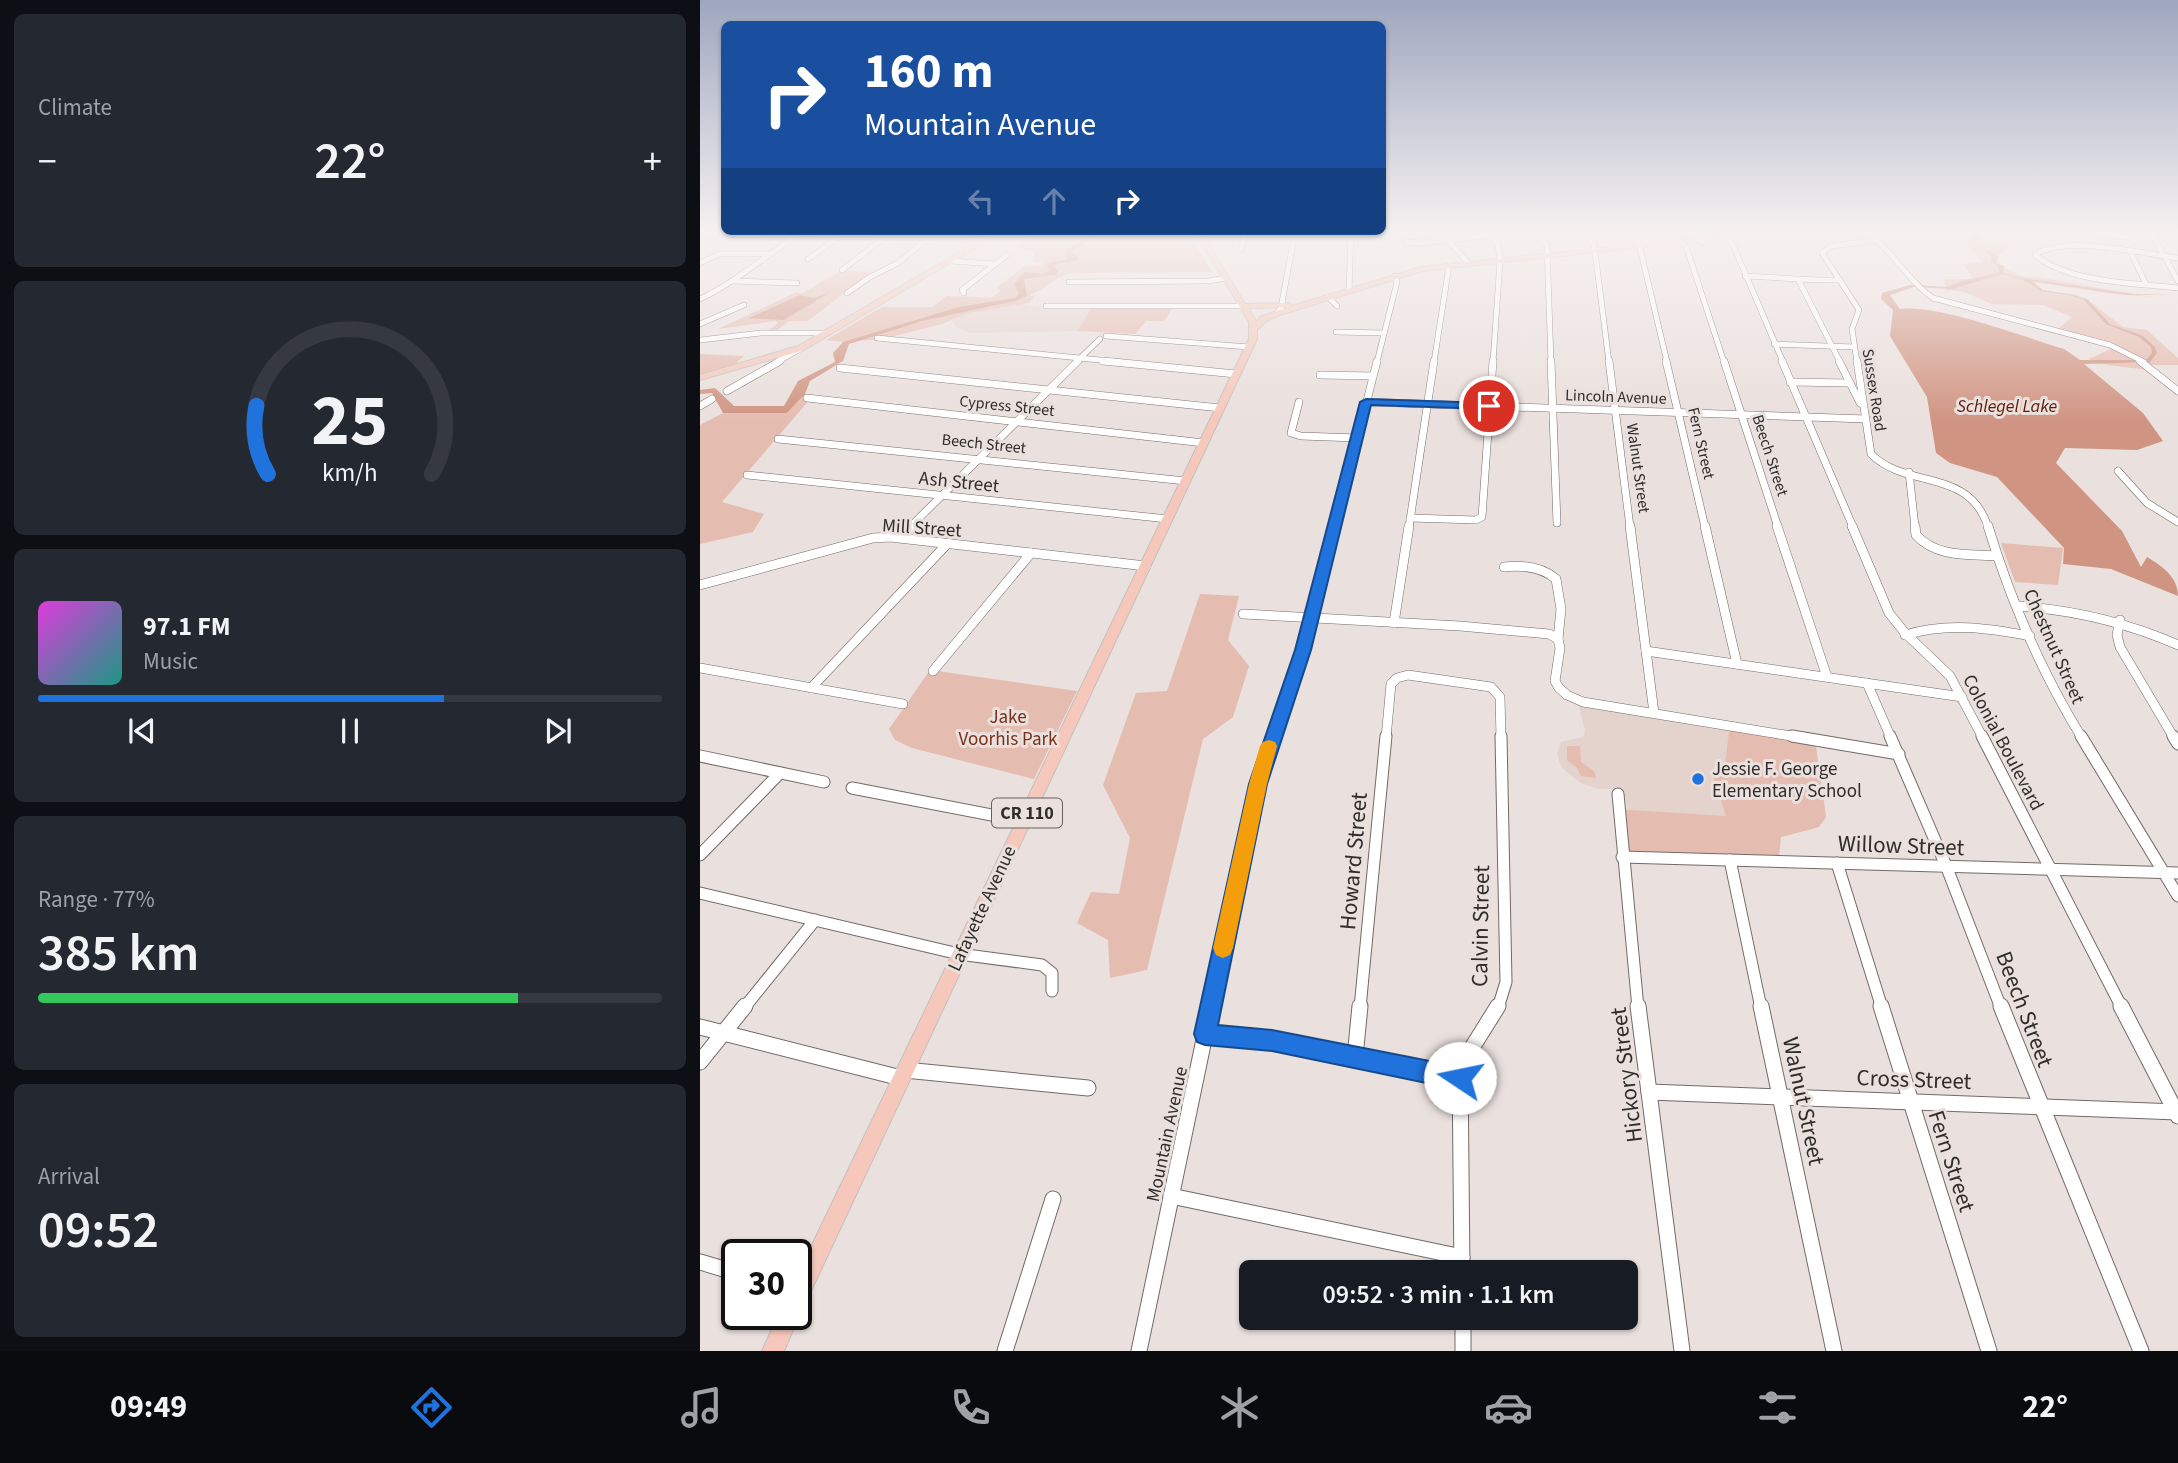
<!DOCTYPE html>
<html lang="en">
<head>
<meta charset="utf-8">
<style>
  :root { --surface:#171b24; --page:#242831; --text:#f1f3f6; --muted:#9ea1a6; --line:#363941; --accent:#2072dc }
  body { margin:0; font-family:"Source Sans 3",sans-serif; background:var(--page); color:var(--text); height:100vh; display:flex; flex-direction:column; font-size:26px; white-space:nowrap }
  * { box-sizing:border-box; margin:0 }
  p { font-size:23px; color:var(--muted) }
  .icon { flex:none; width:38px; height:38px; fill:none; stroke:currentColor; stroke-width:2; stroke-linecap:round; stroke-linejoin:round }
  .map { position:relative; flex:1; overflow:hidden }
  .sheet { display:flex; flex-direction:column; gap:14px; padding:14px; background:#0d0f14; width:700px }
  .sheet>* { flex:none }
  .banner { position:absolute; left:21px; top:21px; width:665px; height:214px; border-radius:10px; box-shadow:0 2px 5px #0004; background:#1a4fa0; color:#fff; overflow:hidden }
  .speed { position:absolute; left:21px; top:1239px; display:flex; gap:14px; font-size:35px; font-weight:700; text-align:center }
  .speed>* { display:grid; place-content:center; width:91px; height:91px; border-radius:50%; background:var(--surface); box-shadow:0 2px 5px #0004; line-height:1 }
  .speed .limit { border:4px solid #111; border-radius:10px; background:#fff; color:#111 }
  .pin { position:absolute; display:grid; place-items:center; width:60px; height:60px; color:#fff; margin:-30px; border:4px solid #fff; border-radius:50%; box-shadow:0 2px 7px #0007 }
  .me { position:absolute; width:77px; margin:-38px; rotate:281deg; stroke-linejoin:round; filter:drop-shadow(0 0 5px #0008) }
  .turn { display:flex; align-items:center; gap:24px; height:147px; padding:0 28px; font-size:32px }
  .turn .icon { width:91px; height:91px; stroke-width:2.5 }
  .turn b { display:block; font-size:49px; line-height:60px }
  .lanes { display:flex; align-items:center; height:66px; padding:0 28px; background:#0003; justify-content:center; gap:35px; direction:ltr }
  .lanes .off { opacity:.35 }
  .big { font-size:52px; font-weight:600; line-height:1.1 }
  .sheet .widget { flex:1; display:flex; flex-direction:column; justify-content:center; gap:10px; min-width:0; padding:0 24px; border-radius:10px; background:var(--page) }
  .sheet .dial { align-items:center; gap:0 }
  .dial svg { height:182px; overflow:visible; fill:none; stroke:var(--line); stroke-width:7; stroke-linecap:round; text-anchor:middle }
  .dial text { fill:var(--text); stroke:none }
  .song { display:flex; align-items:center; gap:21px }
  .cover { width:84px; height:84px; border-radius:10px; background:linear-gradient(135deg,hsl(300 70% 55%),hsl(170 70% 35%)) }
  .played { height:7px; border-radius:4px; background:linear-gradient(90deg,var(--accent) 65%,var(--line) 65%) }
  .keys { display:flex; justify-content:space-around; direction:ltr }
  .heat { display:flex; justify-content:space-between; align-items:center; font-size:38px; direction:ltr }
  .charge { height:10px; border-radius:5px; background:linear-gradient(90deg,#34c759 77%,var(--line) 0) }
  .trip { position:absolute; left:539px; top:1260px; width:399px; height:70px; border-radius:10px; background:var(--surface); box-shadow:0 2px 5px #0004; font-weight:600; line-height:70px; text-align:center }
  .tab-bar { display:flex; height:112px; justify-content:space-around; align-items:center; background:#090b0e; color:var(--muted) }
  .tab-bar .icon { width:49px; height:49px }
  .tab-bar .selected { color:var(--accent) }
  .tab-bar b { font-size:32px; color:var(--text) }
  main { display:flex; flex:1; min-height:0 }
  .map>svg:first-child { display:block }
  .built { fill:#e4d3cd }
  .green { fill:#e5bcb0 }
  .water { fill:#d09482; fill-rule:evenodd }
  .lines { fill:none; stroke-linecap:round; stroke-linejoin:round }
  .minor-far4-casing { stroke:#736a68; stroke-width:6 }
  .minor-far3-casing { stroke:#736a68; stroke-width:8 }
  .minor-far2-casing { stroke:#736a68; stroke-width:10 }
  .minor-far1-casing { stroke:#736a68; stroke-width:13 }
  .minor-casing { stroke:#736a68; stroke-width:17 }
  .major-casing { stroke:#c1c0bf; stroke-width:2 }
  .minor-far4 { stroke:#fff; stroke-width:5 }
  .minor-far3 { stroke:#fff; stroke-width:7 }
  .minor-far2 { stroke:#fff; stroke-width:9 }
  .minor-far1 { stroke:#fff; stroke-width:11 }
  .minor { stroke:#fff; stroke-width:15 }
  .major { fill:#f5c8bb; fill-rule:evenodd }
  .route { fill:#2072dc; stroke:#154a8f; stroke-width:2 }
  .slow { fill:#f59e0b }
  .poi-dot { fill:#2072dc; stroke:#eae0dd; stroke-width:2.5 }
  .labels { text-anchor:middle; stroke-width:6; stroke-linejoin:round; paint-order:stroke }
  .far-street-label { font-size:16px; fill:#302d2b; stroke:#eae0dd }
  .far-water-label { font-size:18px; font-style:italic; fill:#611902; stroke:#eae0dd }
  .shield { fill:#eae0dd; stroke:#686360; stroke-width:2 }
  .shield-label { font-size:18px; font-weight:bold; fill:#302d2b }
  .street-label { font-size:19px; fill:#302d2b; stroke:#eae0dd }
  .park-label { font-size:19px; fill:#7a311b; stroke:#eae0dd }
  .poi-label { font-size:19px; fill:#302d2b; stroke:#eae0dd; text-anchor:start }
  .near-street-label { font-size:23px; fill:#302d2b; stroke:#eae0dd }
</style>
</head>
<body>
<main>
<section class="sheet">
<div class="widget"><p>Climate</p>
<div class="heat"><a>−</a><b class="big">22°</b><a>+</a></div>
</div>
<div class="widget dial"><svg viewBox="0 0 100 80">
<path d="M14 69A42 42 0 1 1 86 69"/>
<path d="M14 69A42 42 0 0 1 9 39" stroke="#2072dc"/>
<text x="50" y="56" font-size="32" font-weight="700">25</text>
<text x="50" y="72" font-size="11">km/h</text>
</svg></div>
<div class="widget">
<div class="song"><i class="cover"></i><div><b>97.1 FM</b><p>Music</p></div></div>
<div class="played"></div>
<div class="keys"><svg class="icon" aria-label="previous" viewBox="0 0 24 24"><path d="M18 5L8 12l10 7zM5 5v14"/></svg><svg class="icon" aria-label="pause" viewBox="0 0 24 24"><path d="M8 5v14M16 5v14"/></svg><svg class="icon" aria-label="next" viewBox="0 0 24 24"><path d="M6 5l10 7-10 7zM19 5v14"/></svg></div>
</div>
<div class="widget"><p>Range · 77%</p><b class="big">385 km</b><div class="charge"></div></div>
<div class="widget"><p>Arrival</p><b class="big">09:52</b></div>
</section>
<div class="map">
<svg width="1478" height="1351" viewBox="0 0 1478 1351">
  <rect width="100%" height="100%" fill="#eae0dd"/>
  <g class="built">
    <polygon points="323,304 334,306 391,306 391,309 377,331 270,333 255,326 252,320 268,313"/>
    <polygon points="878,701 1116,747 1126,817 1119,827 1081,837 1079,856 928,810 924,793 916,789 898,789 881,783 862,768 859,761 857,753 861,742 883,737 885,731"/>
  </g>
  <g class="green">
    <path d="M336,232H461L489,235L512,272L369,273C353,278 345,290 329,295L335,297L329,303L268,313L242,324L183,339L143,342L126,340L182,307H233L246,296L291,298L301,291L296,288L323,267L348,264L334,262V252L313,246L321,244Z"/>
    <path d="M1257,232L1354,234L1317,241L1297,256V259C1308,275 1325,278 1343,278L1452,297L1414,294L1331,282L1341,290L1387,299L1423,327L1447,330L1478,358V365H1449L1455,371L1394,363L1389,359L1413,348L1357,330L1372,317L1343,305L1292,304L1261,291L1246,290L1244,279H1274L1263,264L1282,262Z"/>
    <polygon points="142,270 171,272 108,321 89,321 75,332 66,332 78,323 76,321 18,329 95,293 103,293"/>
    <polygon points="391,309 472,309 464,321 446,321 435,334 377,331"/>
    <polygon points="0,354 44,356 37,362 43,366 0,378"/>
    <polygon points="105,394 110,399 22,502 64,514 53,532 0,544 0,425 23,413 87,413"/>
    <polygon points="1301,543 1363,548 1358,585 1315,582"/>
    <polygon points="500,594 539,596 528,640 549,666 533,717 503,739 447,970 410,978 408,940 377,923 391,892 419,894 430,838 403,785 436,693 467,691"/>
    <polygon points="230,670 377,691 334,779 212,748 195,740 189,729"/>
    <polygon points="1030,724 1116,747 1126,817 1119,827 1081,837 1079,856 925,856 915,809 1026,816 1013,776 1024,773"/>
    <polygon points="867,746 880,746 881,762 894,771 896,778 881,776 877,768 867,760"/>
  </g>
  <g class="water">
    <path d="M430,232L388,237L382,246L372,251L378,258L377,260L354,265L358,272L355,275L324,279L327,296L315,301L222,321L149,344L143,361L110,381L105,394L87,413H23L12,393L0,394V390L15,388L34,406H84L98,381L135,362L133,353L143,342L259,307L315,298L319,294L314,284L325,272L342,274L349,271L347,263L368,259L364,254C368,246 377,245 382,237L395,233Z"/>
    <path d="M1275,232H1284L1274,243L1299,256L1296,263L1304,266L1303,272L1315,277L1434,294L1478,295H1426L1332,281L1343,290L1375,295L1388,300L1410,324L1443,336L1455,347L1457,353L1450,362L1384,364L1443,413L1463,441L1437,450L1365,448L1356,463L1422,531L1441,567L1447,557C1462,566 1478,577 1478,596L1411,569L1363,564L1364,548L1297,477L1250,463L1236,453L1227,397L1190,336L1193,310L1181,299L1182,293L1210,285L1248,287C1261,279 1282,278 1299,272L1298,266L1291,261V254L1271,242ZM1303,274L1326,281L1341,291L1368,295L1383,299L1406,324L1439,337L1451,347L1452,353L1446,360H1380L1364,349C1324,337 1238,304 1200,309L1190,295L1214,287L1252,289Z"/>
    <polygon points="129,293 84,320 49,318 100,295 114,298"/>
  </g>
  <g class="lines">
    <defs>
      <g id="minor-far4">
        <polyline points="787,232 798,244 800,261 793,362"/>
        <polyline points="834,232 847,245 851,362"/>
        <polyline points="883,232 894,244 909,362"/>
        <polyline points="930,232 937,238 940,248 967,362"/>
        <polyline points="990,232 1002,242"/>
        <path d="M1167,232C1193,251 1207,280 1233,298L1410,345L1444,362"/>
        <polyline points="1380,232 1429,237"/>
        <polyline points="1451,232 1478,281"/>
        <polyline points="0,234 288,239"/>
        <polyline points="1028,239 1034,247 1083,362"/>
        <polyline points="748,240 769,264"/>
        <polyline points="706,242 723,243 790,235"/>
        <polyline points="983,244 987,249 1024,362"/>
        <polyline points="541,249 545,232"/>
        <polyline points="1431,253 1446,284"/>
        <path d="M1478,258C1443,254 1364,234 1335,255C1369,283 1435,283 1478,288"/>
        <polyline points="108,259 139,237"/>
        <polyline points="251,261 295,264"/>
        <polyline points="0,263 19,254 67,254"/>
        <polyline points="142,270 185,237"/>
        <path d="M1045,276C1077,277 1108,281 1140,280"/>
        <polyline points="32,281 97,283"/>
        <polyline points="1099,281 1140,362"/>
        <polyline points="369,282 508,281 527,278"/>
        <polyline points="649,290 651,232"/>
        <polyline points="147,293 170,277 198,263 228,238"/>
        <polyline points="264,293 262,290 307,255"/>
        <polyline points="628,297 637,306"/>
        <path d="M0,299C34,283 64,257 96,236"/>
        <polyline points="346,306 544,306"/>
        <polyline points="577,313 581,308 595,232"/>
        <polyline points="0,324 44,305"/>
        <polyline points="636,332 684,333"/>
        <polyline points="406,336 549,347"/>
        <polyline points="177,338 420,362"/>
        <polyline points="0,340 61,333 126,333"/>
        <polyline points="1074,344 1154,347"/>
        <polyline points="77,362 102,348"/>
        <polyline points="376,362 400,339"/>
        <polyline points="677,362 697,282 695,276"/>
        <polyline points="734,362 749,266"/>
        <polyline points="1157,362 1152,329 1159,310 1122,253 1131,246 1179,240"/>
      </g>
      <g id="minor-far3">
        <polyline points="403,361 536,374"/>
        <polyline points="851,361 857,523"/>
        <polyline points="909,361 930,527"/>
        <polyline points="966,361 1005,527"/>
        <polyline points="1024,361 1078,527"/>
        <polyline points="1082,361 1153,527"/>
        <polyline points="1139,361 1160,403"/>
        <path d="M1157,361L1171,454C1207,490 1269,467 1288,527"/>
        <polyline points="1440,361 1478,391"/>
        <polyline points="140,368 520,408"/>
        <polyline points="620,375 673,376"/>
        <polyline points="1090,382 1150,383"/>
        <polyline points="27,391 80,361"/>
        <polyline points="107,398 504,443"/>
        <polyline points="599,402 591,433 601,436 657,438"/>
        <polyline points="666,402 1166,419"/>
        <polyline points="0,406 12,399"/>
        <polyline points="78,439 486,481"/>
        <polyline points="1418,471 1447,503 1478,522"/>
        <polyline points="1209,472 1215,527"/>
        <polyline points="47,475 468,519"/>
        <polyline points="710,518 776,520 782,517 793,361"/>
        <polyline points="210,527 378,361"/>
        <polyline points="635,527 677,361"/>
        <polyline points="709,527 734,361"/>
      </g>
      <g id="minor-far2">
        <polyline points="930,526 954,713"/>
        <polyline points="1005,526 1037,664"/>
        <polyline points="1077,526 1127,677"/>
        <polyline points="1152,526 1189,613 1205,633 1250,676 1283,738"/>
        <path d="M1215,526L1216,535C1237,558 1269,554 1297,556"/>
        <path d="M1288,526C1310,599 1342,673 1382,738"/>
        <polyline points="200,537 212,526"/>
        <path d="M804,567C822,565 842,567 856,579L861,609L858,639L860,648L855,681L859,688L867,695L883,702L1103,738"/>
        <polyline points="0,585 173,538 190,537 446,566"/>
        <path d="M1318,606C1375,610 1426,622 1478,645"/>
        <polyline points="543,614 760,626 849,634 858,639"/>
        <polyline points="1420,620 1417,635 1420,647 1474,738"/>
        <polyline points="694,623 709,526"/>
        <path d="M1205,635C1247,622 1288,628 1330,636"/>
        <polyline points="946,651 1262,697"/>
        <polyline points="0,668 203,704"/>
        <polyline points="233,671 331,553"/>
        <polyline points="1167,683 1191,738"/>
        <polyline points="111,688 248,543"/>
        <polyline points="573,738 612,618 635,526"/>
        <polyline points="686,738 691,684 697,678 708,675 791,687 800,697 801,738"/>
      </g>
      <g id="minor-far1">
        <polyline points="1092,736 1199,754"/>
        <polyline points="1190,736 1247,868 1301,1008"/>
        <polyline points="1282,736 1422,1008"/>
        <polyline points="1381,736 1478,896"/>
        <polyline points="1473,736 1478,744"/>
        <polyline points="0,756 124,782"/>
        <polyline points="152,788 323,821"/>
        <polyline points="918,794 938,1008"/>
        <polyline points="0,855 80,773"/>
        <polyline points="922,857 1478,873"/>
        <polyline points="1030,860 1061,1008"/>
        <polyline points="1137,863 1182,1008"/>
        <polyline points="0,893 259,954 342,965 352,973 352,991"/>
        <polyline points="44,1008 115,920"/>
        <polyline points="511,1008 558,784 573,736"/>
        <polyline points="660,1008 686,736"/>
        <polyline points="798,1008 806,982 801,736"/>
      </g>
      <g id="minor">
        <polyline points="938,1006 982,1351"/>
        <polyline points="1061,1006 1134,1351"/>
        <polyline points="1181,1006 1289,1351"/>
        <polyline points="1301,1006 1441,1351"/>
        <polyline points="1421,1006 1478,1116"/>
        <polyline points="0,1027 201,1078"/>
        <polyline points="505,1034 571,1041 760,1078"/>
        <polyline points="655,1057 660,1006"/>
        <polyline points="0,1062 45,1006"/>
        <polyline points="205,1070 388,1088"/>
        <polyline points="949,1092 1478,1112"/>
        <polyline points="471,1196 762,1257"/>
        <polyline points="0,1262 37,1273"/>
        <polyline points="762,1272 760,1067 798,1006"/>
        <polyline points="763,1318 763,1351"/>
        <polyline points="305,1351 353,1199"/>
        <polyline points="439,1351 511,1006"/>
      </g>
      <g id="major">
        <polygon points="294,232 302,232 104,350 0,380 0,375 98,346"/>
        <path d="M495,232H501L545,304L589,303L592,306L721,267L1057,232H1082L722,271L580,315L566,321L557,330V339L103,1308L99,1310L100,1314L84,1351H62L79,1314H96V1278L549,339V322ZM588,307L560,317L557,322L548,308Z"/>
      </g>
    </defs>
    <use href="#minor-far4" class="minor-far4-casing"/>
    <use href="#minor-far3" class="minor-far3-casing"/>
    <use href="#minor-far2" class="minor-far2-casing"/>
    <use href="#minor-far1" class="minor-far1-casing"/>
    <use href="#minor" class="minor-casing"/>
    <use href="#major" class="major-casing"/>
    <use href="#minor-far4" class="minor-far4"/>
    <use href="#minor-far3" class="minor-far3"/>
    <use href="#minor-far2" class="minor-far2"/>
    <use href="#minor-far1" class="minor-far1"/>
    <use href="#minor" class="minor"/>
    <use href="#major" class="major"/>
  </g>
  <linearGradient id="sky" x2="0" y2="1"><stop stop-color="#9ea7bf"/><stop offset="0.55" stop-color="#f6f1f0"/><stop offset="1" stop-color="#f6f1f0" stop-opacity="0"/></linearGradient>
  <rect width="1478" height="422" fill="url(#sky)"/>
  <polygon class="route" points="666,399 789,403 795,406 789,409 671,405 611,650 567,784 518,1025 572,1030 760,1067 768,1070 771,1078 768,1086 760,1090 572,1051 505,1045 497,1042 494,1034 549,784 595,650 660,402"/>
  <polygon class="slow" points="569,740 575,742 577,746 567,784 533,948 530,955 523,958 516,955 513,948 549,784 560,746 563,742"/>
  <circle class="poi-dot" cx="998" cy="779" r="7"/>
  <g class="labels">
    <g class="far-street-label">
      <text transform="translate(1175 390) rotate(81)" y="6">Sussex Road</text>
      <text transform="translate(916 396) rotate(2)" y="6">Lincoln Avenue</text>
      <text transform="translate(307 405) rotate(6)" y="6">Cypress Street</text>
      <text transform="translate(284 443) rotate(6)" y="6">Beech Street</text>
      <text transform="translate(1002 443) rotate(77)" y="6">Fern Street</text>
      <text transform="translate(1071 455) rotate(72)" y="6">Beech Street</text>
      <text transform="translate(939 468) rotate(82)" y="6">Walnut Street</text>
    </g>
    <g class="far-water-label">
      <text x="1307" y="412">Schlegel Lake</text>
    </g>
    <rect class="shield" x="292" y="798.5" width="70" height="29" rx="5"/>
    <g class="shield-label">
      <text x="327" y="819">CR 110</text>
    </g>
    <g class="street-label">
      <text transform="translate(259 481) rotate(6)" y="7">Ash Street</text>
      <text transform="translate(222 527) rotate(4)" y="7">Mill Street</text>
      <text transform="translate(1355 646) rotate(66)" y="7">Chestnut Street</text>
      <text transform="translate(1304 742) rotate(62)" y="7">Colonial Boulevard</text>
      <text transform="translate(281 908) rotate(-65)" y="7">Lafayette Avenue</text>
      <text transform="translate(466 1134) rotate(-78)" y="7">Mountain Avenue</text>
    </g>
    <g class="park-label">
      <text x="308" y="723">Jake<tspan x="308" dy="22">Voorhis Park</tspan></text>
    </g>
    <g class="poi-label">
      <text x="1012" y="775">Jessie F. George<tspan x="1012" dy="22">Elementary School</tspan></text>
    </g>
    <g class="near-street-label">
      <text transform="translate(1201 845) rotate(2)" y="8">Willow Street</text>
      <text transform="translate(653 861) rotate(-85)" y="8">Howard Street</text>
      <text transform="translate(780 926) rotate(-89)" y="8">Calvin Street</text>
      <text transform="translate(1325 1009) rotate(69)" y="8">Beech Street</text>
      <text transform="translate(926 1075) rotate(-97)" y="8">Hickory Street</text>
      <text transform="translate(1214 1079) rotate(2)" y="8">Cross Street</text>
      <text transform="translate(1104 1101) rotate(78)" y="8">Walnut Street</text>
      <text transform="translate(1252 1161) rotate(72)" y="8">Fern Street</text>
    </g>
  </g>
</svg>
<div class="speed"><div class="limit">30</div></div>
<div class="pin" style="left:789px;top:406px;background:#d93025"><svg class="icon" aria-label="arrive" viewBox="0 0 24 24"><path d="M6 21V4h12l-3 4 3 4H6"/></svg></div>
<svg class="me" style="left:760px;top:1078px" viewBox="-20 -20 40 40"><circle r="19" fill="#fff"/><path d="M0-13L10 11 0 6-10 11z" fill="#2072dc"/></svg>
<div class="trip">09:52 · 3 min · 1.1 km</div>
<div class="banner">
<div class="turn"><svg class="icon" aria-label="right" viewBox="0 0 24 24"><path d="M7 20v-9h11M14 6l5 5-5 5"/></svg><div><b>160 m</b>Mountain Avenue</div></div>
<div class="lanes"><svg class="icon off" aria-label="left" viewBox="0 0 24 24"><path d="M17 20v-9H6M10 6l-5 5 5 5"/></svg><svg class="icon off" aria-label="ahead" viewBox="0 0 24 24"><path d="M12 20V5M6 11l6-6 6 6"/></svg><svg class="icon" aria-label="right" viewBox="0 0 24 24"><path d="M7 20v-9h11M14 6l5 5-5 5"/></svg></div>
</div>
</div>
</main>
<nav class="tab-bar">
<b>09:49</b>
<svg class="icon selected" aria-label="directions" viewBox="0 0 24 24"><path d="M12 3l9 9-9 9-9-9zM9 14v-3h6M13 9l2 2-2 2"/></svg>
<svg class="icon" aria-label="music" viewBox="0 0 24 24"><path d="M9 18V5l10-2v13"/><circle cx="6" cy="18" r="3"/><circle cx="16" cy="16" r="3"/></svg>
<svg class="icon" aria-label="phone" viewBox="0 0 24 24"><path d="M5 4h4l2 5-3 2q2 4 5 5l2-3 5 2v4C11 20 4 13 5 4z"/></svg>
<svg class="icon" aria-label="climate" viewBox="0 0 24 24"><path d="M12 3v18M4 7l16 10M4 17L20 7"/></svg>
<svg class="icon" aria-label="car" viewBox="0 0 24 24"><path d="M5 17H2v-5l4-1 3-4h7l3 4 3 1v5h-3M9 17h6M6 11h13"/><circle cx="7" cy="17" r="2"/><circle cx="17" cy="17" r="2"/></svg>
<svg class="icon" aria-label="filters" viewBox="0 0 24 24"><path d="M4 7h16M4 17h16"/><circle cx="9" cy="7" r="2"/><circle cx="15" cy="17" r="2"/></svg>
<b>22°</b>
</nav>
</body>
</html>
